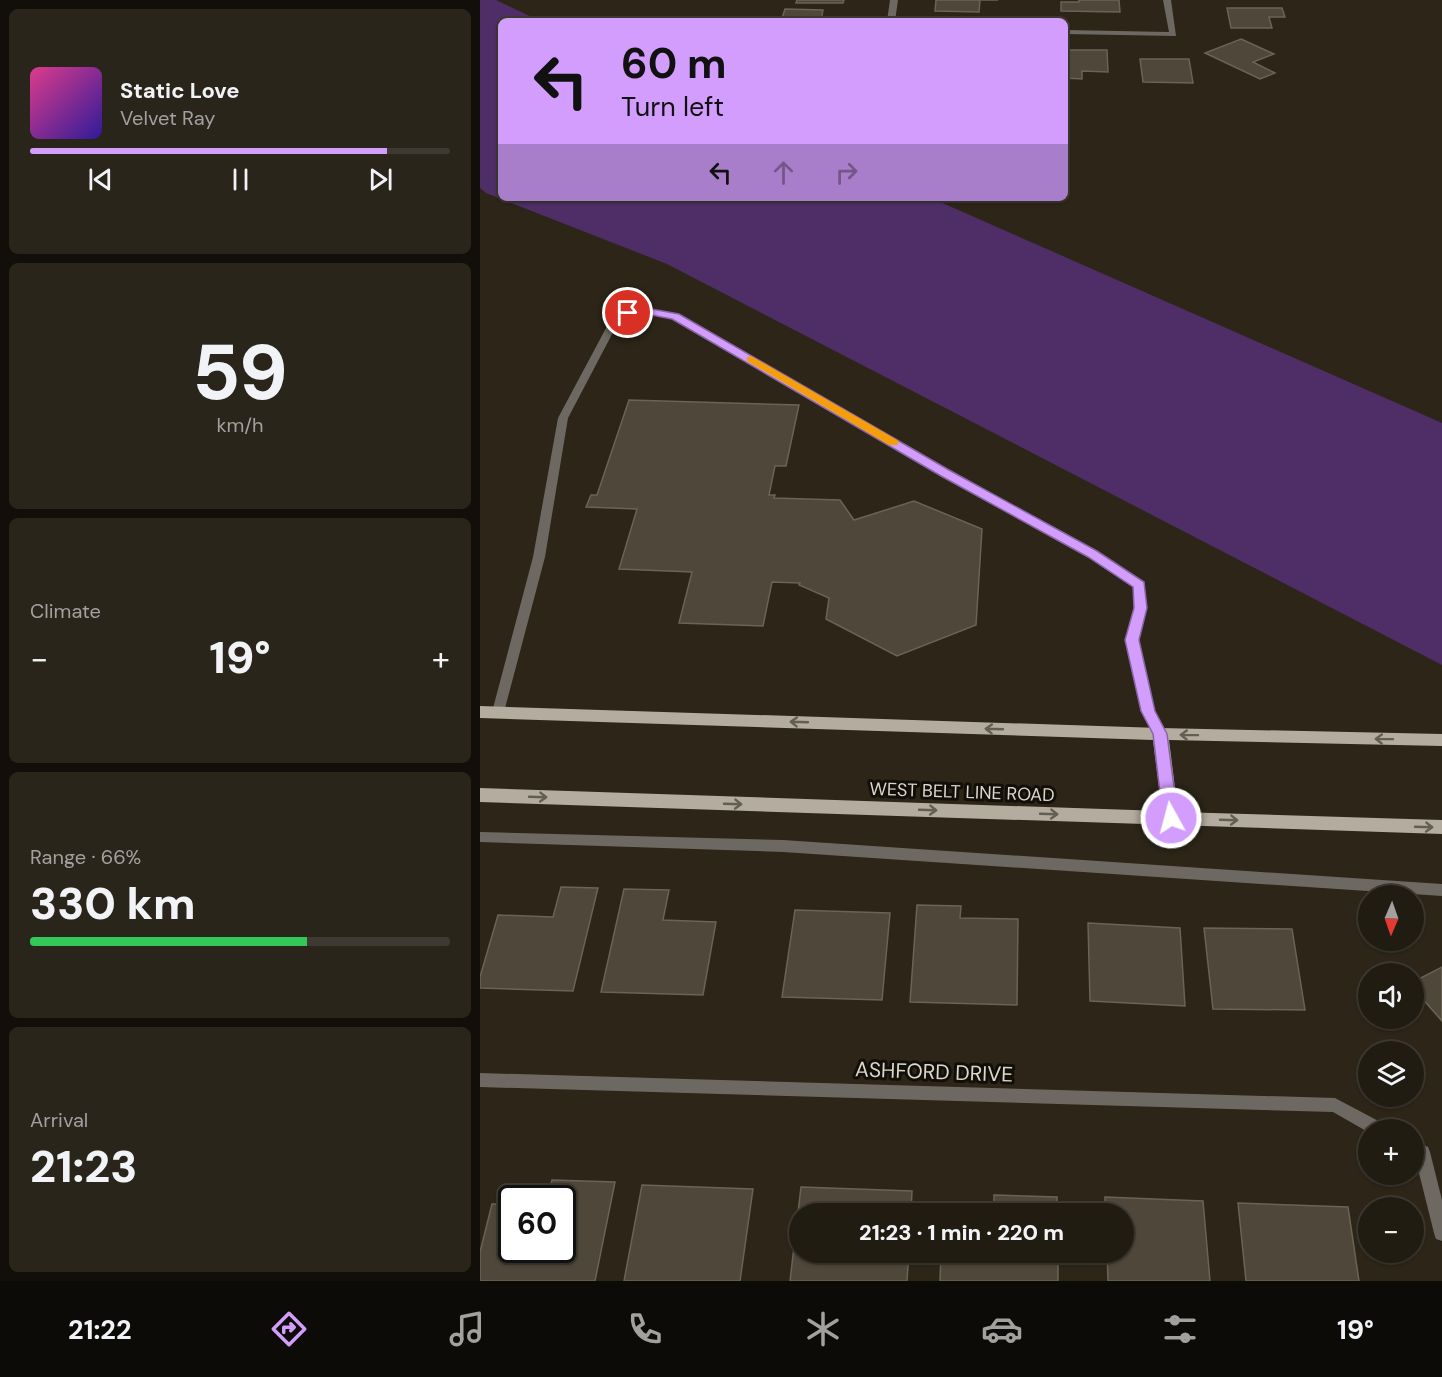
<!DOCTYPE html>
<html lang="en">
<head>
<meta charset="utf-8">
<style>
  :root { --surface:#211c12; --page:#29251b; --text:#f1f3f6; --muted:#a2a19f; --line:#3e3a32; --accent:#d29dfd }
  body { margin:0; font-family:"DM Sans",sans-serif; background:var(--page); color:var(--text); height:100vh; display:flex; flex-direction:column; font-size:22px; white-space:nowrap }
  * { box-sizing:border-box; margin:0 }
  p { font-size:20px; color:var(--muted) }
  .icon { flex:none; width:33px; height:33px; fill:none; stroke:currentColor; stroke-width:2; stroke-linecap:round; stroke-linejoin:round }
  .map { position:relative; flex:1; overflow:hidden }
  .details { display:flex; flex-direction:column; gap:9px; padding:9px; background:#120f0a; width:480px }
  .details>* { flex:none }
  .hud { position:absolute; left:18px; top:18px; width:570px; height:183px; border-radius:9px; box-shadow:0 2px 4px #0004,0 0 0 2px var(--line); background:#d29dfd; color:#111; overflow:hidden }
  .needle { width:39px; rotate:182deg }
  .controls { position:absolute; left:878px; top:885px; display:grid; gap:12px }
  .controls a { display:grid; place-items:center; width:66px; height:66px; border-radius:50%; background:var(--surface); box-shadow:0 2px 4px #0004,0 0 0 2px var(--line); font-size:30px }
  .speed { position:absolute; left:18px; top:1185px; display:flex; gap:12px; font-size:30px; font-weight:700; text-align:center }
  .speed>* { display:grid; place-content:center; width:78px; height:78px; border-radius:50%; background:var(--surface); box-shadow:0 2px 4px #0004,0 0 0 2px var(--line); line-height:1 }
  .speed .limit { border:3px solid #111; border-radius:9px; background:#fff; color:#111 }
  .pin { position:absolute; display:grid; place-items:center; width:51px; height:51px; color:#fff; margin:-26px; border:3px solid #fff; border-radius:50%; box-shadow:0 2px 6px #0007 }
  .me { position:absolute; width:66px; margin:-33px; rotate:353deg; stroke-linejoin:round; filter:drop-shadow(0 0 4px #0008) }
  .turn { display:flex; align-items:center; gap:21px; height:126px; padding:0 24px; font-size:27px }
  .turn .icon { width:78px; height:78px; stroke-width:2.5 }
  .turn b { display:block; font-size:42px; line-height:51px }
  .lanes { display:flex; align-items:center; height:57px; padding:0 24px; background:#0003; justify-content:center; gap:30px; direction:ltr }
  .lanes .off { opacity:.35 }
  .big { font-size:45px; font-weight:800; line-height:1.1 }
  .details .card { flex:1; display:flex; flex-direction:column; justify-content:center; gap:9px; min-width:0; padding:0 21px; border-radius:9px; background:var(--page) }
  .details .dial { align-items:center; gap:0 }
  .dial b { font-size:78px; line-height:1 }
  .song { display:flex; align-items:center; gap:18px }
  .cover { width:72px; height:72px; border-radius:9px; background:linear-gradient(135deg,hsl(330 70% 55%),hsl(250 70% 35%)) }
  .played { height:6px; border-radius:3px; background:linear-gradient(90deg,var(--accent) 85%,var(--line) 85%) }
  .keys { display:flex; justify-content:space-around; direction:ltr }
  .heat { display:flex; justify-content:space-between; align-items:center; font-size:33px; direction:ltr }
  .charge { height:9px; border-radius:4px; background:linear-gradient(90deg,#34c759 66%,var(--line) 0) }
  .trip { position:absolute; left:309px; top:1203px; width:345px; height:60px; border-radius:30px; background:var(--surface); box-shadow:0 2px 4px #0004,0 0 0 2px var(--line); font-weight:800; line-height:60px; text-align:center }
  .menu { display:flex; height:96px; justify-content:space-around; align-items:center; background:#0d0b07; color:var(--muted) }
  .menu .icon { width:42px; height:42px }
  .menu .current { color:var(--accent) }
  .menu b { font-size:27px; color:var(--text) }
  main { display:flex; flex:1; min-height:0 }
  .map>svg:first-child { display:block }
  .green { fill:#4f2e68 }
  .building { fill:#4f4739; stroke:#6b6354; stroke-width:1.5 }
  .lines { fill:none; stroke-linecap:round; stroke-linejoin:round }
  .service { fill:#6d6962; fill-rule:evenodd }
  .minor { fill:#6d6962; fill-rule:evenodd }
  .primary { fill:#b4ac9e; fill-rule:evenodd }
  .oneway { stroke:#635e54 }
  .route { fill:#d29dfd; stroke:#8866a4; stroke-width:1.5 }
  .slow { fill:#f59e0b }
  .labels { text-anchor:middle; stroke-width:6; stroke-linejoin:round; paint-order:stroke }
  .street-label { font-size:18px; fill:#dbd7ce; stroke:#120f09 }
  .near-street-label { font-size:21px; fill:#dbd7ce; stroke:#120f09 }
</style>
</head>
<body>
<main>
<section class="details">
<div class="card">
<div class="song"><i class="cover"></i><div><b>Static Love</b><p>Velvet Ray</p></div></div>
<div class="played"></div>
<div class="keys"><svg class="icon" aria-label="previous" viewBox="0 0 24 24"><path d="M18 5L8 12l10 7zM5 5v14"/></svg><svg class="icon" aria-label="pause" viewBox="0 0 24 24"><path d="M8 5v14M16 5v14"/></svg><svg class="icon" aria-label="next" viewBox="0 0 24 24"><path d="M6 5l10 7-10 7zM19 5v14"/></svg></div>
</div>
<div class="card dial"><b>59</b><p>km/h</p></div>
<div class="card"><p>Climate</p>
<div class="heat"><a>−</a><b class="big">19°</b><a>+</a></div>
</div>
<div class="card"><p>Range · 66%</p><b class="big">330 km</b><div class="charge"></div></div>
<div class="card"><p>Arrival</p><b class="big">21:23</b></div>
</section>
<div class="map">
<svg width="962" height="1281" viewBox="0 0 962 1281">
  <rect width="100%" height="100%" fill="#2c2518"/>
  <polygon class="green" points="0,0 16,0 60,21 21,21 21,198 451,198 962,423 962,665 187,264 6,193 0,188"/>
  <g class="building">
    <polygon points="317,0 364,0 363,3 316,3"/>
    <polygon points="456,0 518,0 500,0 499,12 455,11"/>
    <polygon points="599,0 639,0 640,12 581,11 581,2 599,2"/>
    <polygon points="747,8 802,8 805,17 789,17 792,28 751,28"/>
    <polygon points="305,9 343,10 341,21 301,21"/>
    <polygon points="761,39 794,54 773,62 795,73 780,79 725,53"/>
    <polygon points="585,50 627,50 628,72 602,71 602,79 585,78"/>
    <polygon points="660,59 709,59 713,83 663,82"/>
    <polygon points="149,400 319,405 306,466 295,466 289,495 295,495 294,498 360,500 374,520 434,501 502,529 496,625 417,656 346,619 349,598 319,585 320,583 292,582 283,626 199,623 212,572 139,569 157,509 106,507 111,495 117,495"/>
    <polygon points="81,887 118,888 93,991 0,988 0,977 18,915 73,917"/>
    <polygon points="144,889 189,890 183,920 236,922 223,995 121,992"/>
    <polygon points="437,905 481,906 480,918 538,919 537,1005 430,1002"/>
    <polygon points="315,910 410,913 402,1000 302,997"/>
    <polygon points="608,923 700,928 705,1006 610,1001"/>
    <polygon points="724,928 812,929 825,1010 733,1009"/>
    <polygon points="962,967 962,1021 933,988 933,982"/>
    <polygon points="72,1180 135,1182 115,1281 0,1281 0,1252 12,1204 32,1204 32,1250 82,1250 82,1198 68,1198"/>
    <polygon points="162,1185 273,1189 260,1281 144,1281"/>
    <polygon points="321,1187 432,1191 431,1214 320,1214 320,1252 429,1252 427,1281 310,1281"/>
    <polygon points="514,1195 577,1197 577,1214 514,1214"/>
    <polygon points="625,1197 723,1201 730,1281 628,1281 627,1252 644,1252 644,1214 625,1214"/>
    <polygon points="758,1203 868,1207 879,1281 766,1281"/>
    <polygon points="461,1252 578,1252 578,1281 460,1281"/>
  </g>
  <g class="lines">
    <g class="service">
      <polygon points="160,307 199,314 469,471 616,551 663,582 667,608 658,640 674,711 686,734 684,737 676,737 662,711 646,640 655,608 653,587 608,557 461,475 193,318 160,313 140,319 88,418 65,557 24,712 22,715 14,715 12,712 53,557 78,418 133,315"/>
      <polygon points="0,832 303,840 962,884 962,896 303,852 0,842"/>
    </g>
    <g class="minor">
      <polygon points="410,0 418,0 415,21 407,21"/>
      <polygon points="683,0 691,0 696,36 585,34 585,30 689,32"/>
      <polygon points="0,1073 855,1098 906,1125 908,1130 888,1130 888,1132 853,1112 0,1087"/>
      <polygon points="933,1139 948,1147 950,1152 962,1200 962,1241 956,1239 954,1233 935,1157 933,1156"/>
    </g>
    <polygon class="primary" points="0,706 680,728 962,734 962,746 689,740 698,812 962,820 962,834 0,802 0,788 682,811 673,740 0,718"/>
  </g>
  <defs><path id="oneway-shaft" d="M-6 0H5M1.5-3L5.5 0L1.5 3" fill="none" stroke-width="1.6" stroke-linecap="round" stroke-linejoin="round" transform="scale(1.5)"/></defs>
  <g class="oneway">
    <use href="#oneway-shaft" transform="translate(319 722) rotate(-178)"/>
    <use href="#oneway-shaft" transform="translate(514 729) rotate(-178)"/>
    <use href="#oneway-shaft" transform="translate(709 735) rotate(-179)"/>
    <use href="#oneway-shaft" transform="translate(904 739) rotate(-179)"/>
    <use href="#oneway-shaft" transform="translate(58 797) rotate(2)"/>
    <use href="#oneway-shaft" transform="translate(253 804) rotate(2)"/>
    <use href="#oneway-shaft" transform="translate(448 810) rotate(2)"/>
    <use href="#oneway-shaft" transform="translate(569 814) rotate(2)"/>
    <use href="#oneway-shaft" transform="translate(749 820) rotate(2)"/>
    <use href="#oneway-shaft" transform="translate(944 827) rotate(2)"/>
  </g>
  <polygon class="route" points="160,307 199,314 469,470 617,551 664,582 667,608 659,640 675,711 687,734 698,818 696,822 685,822 683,818 673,734 661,711 645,640 654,608 653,587 608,557 461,476 192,319 161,313 148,317 143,313"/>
  <polygon class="slow" points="271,356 417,440 419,442 417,445 409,445 267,361 267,357"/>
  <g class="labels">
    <g class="street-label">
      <text transform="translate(482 792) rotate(2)" y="6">WEST BELT LINE ROAD</text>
    </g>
    <g class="near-street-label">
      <text transform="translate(454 1072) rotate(2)" y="7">ASHFORD DRIVE</text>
    </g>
  </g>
</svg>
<div class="controls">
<a><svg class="needle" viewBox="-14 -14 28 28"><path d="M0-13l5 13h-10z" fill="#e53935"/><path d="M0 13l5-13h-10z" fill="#a2a19f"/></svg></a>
<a><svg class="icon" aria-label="sound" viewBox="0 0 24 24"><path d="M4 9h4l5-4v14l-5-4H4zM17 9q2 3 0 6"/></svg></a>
<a><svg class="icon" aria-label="layers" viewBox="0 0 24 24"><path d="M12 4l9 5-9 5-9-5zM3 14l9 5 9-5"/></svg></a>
<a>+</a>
<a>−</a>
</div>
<div class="speed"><div class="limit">60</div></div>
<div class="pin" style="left:148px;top:313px;background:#d93025"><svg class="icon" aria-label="arrive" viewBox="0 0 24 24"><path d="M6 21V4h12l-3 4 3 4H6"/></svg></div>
<svg class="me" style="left:691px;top:818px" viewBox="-20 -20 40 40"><circle r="17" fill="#d29dfd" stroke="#fff" stroke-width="3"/><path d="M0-11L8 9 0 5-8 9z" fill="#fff"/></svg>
<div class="trip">21:23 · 1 min · 220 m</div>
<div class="hud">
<div class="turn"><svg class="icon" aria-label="left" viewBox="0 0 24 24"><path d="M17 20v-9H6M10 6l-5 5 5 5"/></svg><div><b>60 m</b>Turn left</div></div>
<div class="lanes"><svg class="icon" aria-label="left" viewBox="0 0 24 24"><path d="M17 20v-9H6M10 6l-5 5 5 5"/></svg><svg class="icon off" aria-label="ahead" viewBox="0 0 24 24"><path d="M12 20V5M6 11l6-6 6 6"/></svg><svg class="icon off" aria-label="right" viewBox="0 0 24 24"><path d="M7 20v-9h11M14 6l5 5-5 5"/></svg></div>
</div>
</div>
</main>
<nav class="menu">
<b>21:22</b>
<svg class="icon current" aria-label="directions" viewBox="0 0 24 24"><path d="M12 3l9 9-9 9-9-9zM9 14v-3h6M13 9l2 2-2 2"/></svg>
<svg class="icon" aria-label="music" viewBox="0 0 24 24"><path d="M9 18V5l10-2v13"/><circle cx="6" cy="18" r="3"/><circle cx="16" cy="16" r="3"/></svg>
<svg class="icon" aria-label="phone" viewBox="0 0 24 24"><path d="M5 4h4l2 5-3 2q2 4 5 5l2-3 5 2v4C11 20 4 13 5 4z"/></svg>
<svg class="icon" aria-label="climate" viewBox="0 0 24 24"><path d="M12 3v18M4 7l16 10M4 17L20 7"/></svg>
<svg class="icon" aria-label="car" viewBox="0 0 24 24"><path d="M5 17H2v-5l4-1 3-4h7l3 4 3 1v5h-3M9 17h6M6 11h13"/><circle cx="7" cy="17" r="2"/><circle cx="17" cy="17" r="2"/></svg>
<svg class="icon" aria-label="filters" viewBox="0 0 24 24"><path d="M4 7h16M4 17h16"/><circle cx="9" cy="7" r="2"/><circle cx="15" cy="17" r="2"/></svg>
<b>19°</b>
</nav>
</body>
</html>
